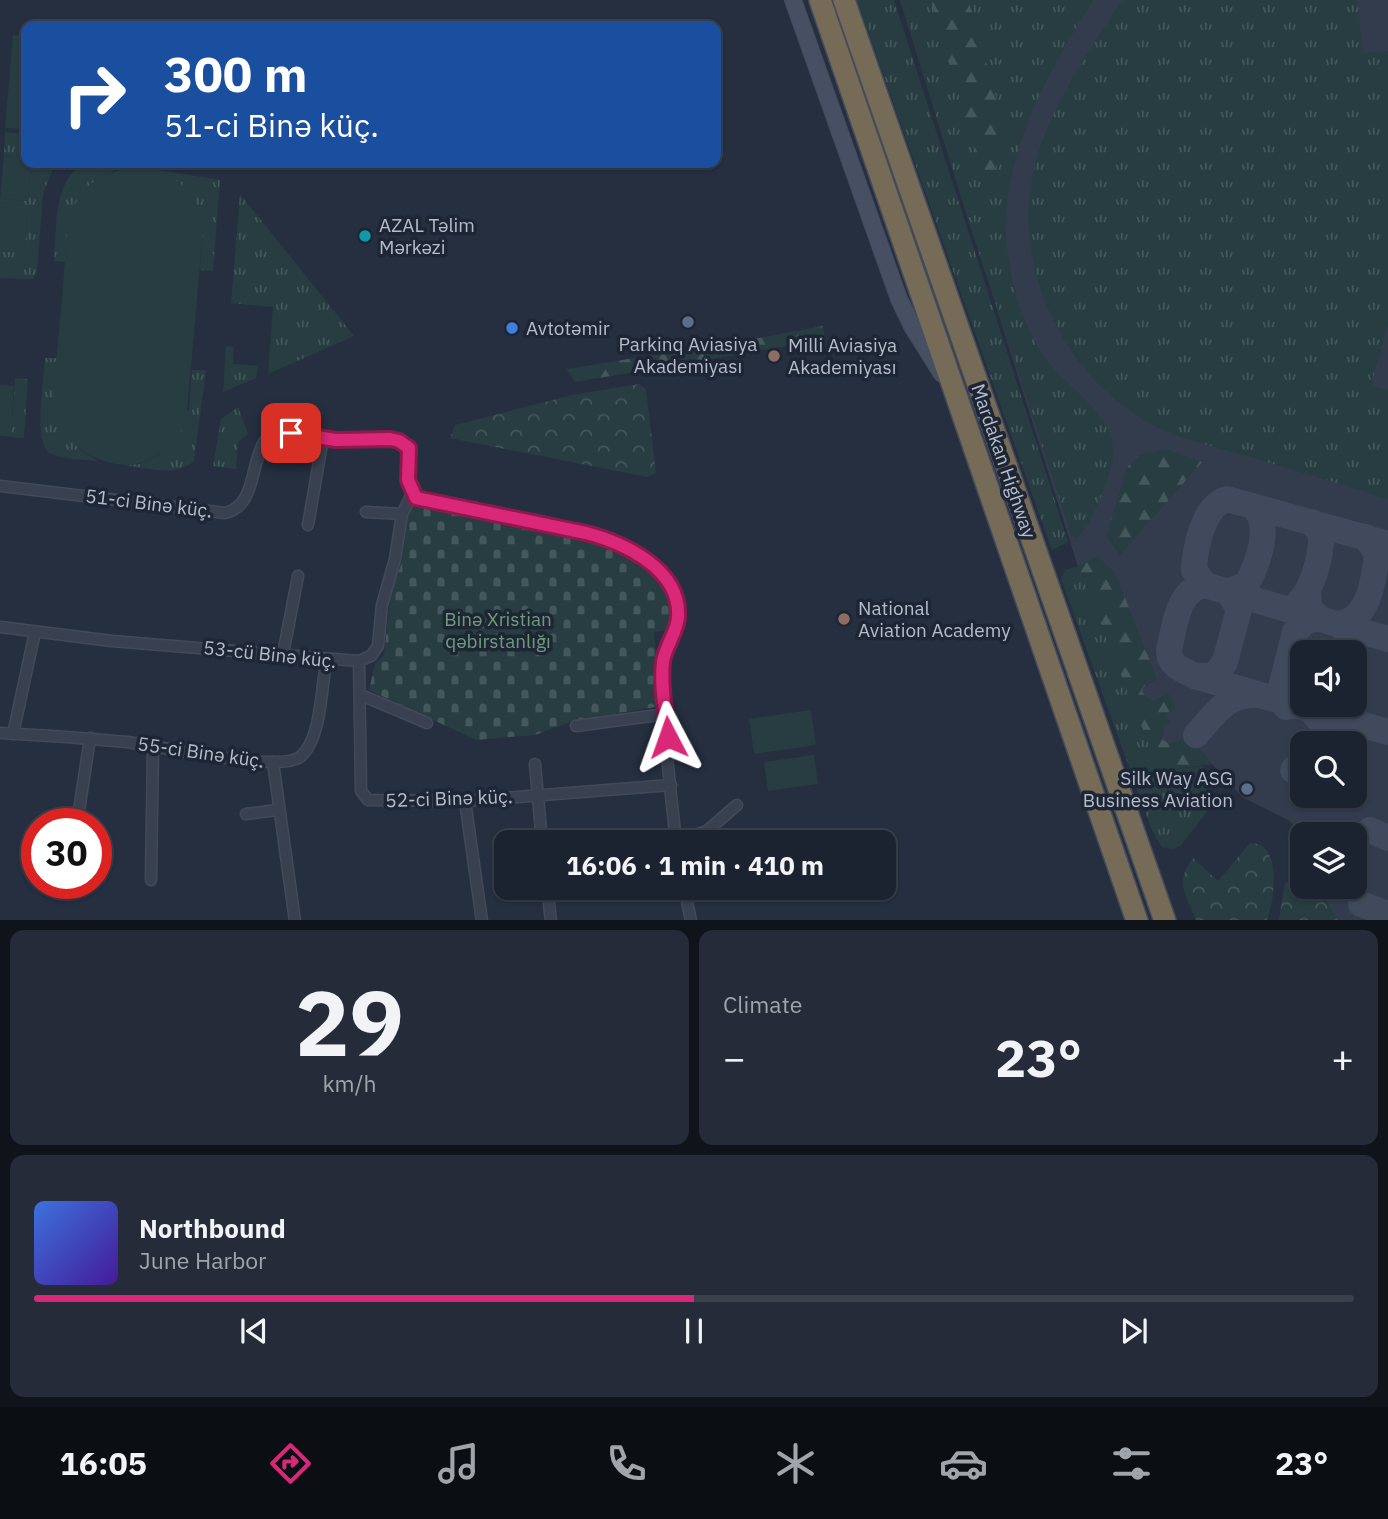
<!DOCTYPE html>
<html lang="en">
<head>
<meta charset="utf-8">
<style>
  :root { --surface:#1c2330; --page:#252b38; --text:#f1f3f6; --muted:#a0a4ab; --line:#3a404c; --accent:#db2777 }
  body { margin:0; font-family:"IBM Plex Sans",sans-serif; background:var(--page); color:var(--text); height:100vh; display:flex; flex-direction:column; font-size:26px; white-space:nowrap }
  * { box-sizing:border-box; margin:0 }
  p { font-size:23px; color:var(--muted) }
  .icon { flex:none; width:38px; height:38px; fill:none; stroke:currentColor; stroke-width:2; stroke-linecap:round; stroke-linejoin:round }
  .map { position:relative; height:920px; overflow:hidden }
  .panel { display:flex; flex-direction:column; gap:10px; padding:10px; background:#0f131a; flex:1 }
  .panel>* { flex:none }
  .banner { position:absolute; left:21px; top:21px; width:700px; height:147px; border-radius:14px; box-shadow:0 2px 5px #0004,0 0 0 2px var(--line); background:#1a4fa0; color:#fff; overflow:hidden }
  .controls { position:absolute; left:1290px; top:640px; display:grid; gap:14px }
  .controls a { display:grid; place-items:center; width:77px; height:77px; border-radius:14px; background:var(--surface); box-shadow:0 2px 5px #0004,0 0 0 2px var(--line); font-size:35px }
  .speed { position:absolute; left:21px; top:808px; display:flex; gap:14px; font-size:35px; font-weight:700; text-align:center }
  .speed>* { display:grid; place-content:center; width:91px; height:91px; border-radius:50%; background:var(--surface); box-shadow:0 2px 5px #0004,0 0 0 2px var(--line); line-height:1 }
  .speed .limit { border:10px solid #d22; background:#fff; color:#111 }
  .pin { position:absolute; display:grid; place-items:center; width:60px; height:60px; color:#fff; margin:-30px; border-radius:14px; box-shadow:0 4px 10px #0006 }
  .me { position:absolute; width:77px; margin:-38px; rotate:356deg; stroke-linejoin:round; filter:drop-shadow(0 0 5px #0008) }
  .turn { display:flex; align-items:center; gap:24px; height:147px; padding:0 28px; font-size:32px }
  .turn .icon { width:91px; height:91px; stroke-width:2.5 }
  .turn b { display:block; font-size:49px; line-height:60px }
  .big { font-size:52px; font-weight:700; line-height:1.1 }
  .panel .tile { flex:1; display:flex; flex-direction:column; justify-content:center; gap:10px; min-width:0; padding:0 24px; border-radius:14px; background:var(--page) }
  .panel .dial { align-items:center; gap:0 }
  .dial b { font-size:91px; line-height:1 }
  .song { display:flex; align-items:center; gap:21px }
  .cover { width:84px; height:84px; border-radius:10px; background:linear-gradient(135deg,hsl(220 70% 55%),hsl(260 70% 35%)) }
  .played { height:7px; border-radius:4px; background:linear-gradient(90deg,var(--accent) 50%,var(--line) 50%) }
  .keys { display:flex; justify-content:space-around; direction:ltr }
  .heat { display:flex; justify-content:space-between; align-items:center; font-size:38px; direction:ltr }
  .panel .tiles { flex:1; display:grid; gap:10px; grid-template-columns:1fr 1fr }
  .tile:last-child { grid-column:span 2 }
  .trip { position:absolute; left:494px; top:830px; width:402px; height:70px; border-radius:14px; background:var(--surface); box-shadow:0 2px 5px #0004,0 0 0 2px var(--line); font-weight:700; line-height:70px; text-align:center }
  .tabs { display:flex; height:112px; justify-content:space-around; align-items:center; background:#0b0e13; color:var(--muted) }
  .tabs .icon { width:49px; height:49px }
  .tabs .selected { color:var(--accent) }
  .tabs b { font-size:32px; color:var(--text) }
  .map>svg:first-child { display:block }
  .airport { fill:#333c4d; fill-rule:evenodd }
  .grass { fill:url(#grass-tufts) }
  .forest { fill:url(#forest-firs) }
  .cemetery { fill:url(#cemetery-stones) }
  .park { fill:url(#park-crowns) }
  .pitch { fill:#273d41 }
  .lines { fill:none; stroke-linecap:round; stroke-linejoin:round }
  .taxiway { stroke:#404a5c; stroke-width:26 }
  .street-casing { stroke:#424a59; stroke-width:13 }
  .secondary-casing { stroke:#424a59; stroke-width:18 }
  .highway-casing { stroke:#444c5b; stroke-width:24 }
  .street { stroke:#394150; stroke-width:10 }
  .secondary { stroke:#475063; stroke-width:16 }
  .highway { stroke:#766b56; stroke-width:21 }
  .route-casing { stroke:#8e194d; stroke-width:18 }
  .route { stroke:#db2777; stroke-width:12 }
  .culture-dot { fill:#0f9aa8; stroke:#1e2635; stroke-width:2.5 }
  .service-dot { fill:#5c6f8a; stroke:#1e2635; stroke-width:2.5 }
  .shop-dot { fill:#3f7fe0; stroke:#1e2635; stroke-width:2.5 }
  .education-dot { fill:#8d6e63; stroke:#1e2635; stroke-width:2.5 }
  .labels { text-anchor:middle; stroke-width:7; stroke-linejoin:round; paint-order:stroke }
  .poi-label { font-size:19px; fill:#b5bdcb; stroke:#1e2635; text-anchor:start }
  .street-label { font-size:19px; fill:#b5bdcb; stroke:#1e2635 }
  .park-label { font-size:19px; fill:#6c9c79; stroke:#1e2635 }
</style>
</head>
<body>
<div class="map">
<svg width="1388" height="921" viewBox="0 0 1388 921">
  <defs>
    <pattern id="grass-tufts" width="24" height="20" patternUnits="userSpaceOnUse" patternTransform="scale(1.75)"><rect width="24" height="20" fill="#273d41"/><path d="M3 7l-1-3M5 7V3M7 7l1-3M15 17l-1-3M17 17v-4M19 17l1-3" fill="none" stroke="#44575b"/></pattern>
    <pattern id="forest-firs" width="22" height="20" patternUnits="userSpaceOnUse" patternTransform="scale(1.75)"><rect width="22" height="20" fill="#273d41"/><path d="M5 1l3.5 6h-7zM16 11l3.5 6h-7z" fill="#44575b"/></pattern>
    <pattern id="cemetery-stones" width="16" height="16" patternUnits="userSpaceOnUse" patternTransform="scale(1.75)"><rect width="16" height="16" fill="#273d41"/><path d="M2 7V4a2 2 0 0 1 4 0v3zM10 15v-3a2 2 0 0 1 4 0v3z" fill="#44575b"/></pattern>
    <pattern id="park-crowns" width="20" height="18" patternUnits="userSpaceOnUse" patternTransform="scale(1.75)"><rect width="20" height="18" fill="#273d41"/><path d="M2 6a3 3 0 1 1 6 0M12 15a3 3 0 1 1 6 0" fill="none" stroke="#44575b"/></pattern>
  </defs>
  <rect width="100%" height="100%" fill="#252f40"/>
  <path class="airport" d="M900,0H1388V920H1321L1313,887H1354V835H1305L1288,820L1242,797L1212,764L1159,770L1078,567ZM1302,653H1354V705H1302ZM1302,744H1354V796H1302Z"/>
  <g class="grass">
    <polygon points="857,0 894,0 1068,542 1052,550"/>
    <path d="M900,0H931L987,190L1005,142V128L968,0H1093C1050,70 1008,141 1006,225C1005,266 1023,333 1050,364C1068,386 1098,405 1109,432C1112,438 1114,450 1113,458C1111,476 1090,528 1077,539L1072,537L971,229Z"/>
    <path d="M1122,0H1357L1363,53L1388,51V325L1371,385L1388,390V499C1337,483 1286,468 1235,453C1208,445 1179,439 1154,426C1060,376 1005,257 1038,154C1055,99 1091,48 1122,0Z"/>
    <polygon points="5,132 26,134 26,157 4,155"/>
    <polygon points="31,163 55,163 43,194 37,271 33,279 0,278 0,251 24,253 28,210 0,207 0,198 28,201"/>
    <path d="M87,163L136,167L114,170L68,219L65,262L54,261C57,230 52,176 87,163Z"/>
    <polygon points="157,170 220,180 213,271 200,270 203,231 179,182"/>
    <polygon points="240,194 354,336 268,374 273,307 231,303"/>
    <polygon points="226,346 234,347 233,364 258,366 256,378 223,392"/>
    <path d="M45,358H57L55,401L79,449L98,461C84,459 62,460 50,453C33,443 44,377 45,358Z"/>
    <path d="M192,370H206L194,461C176,478 145,467 122,465L140,464L159,455L189,409Z"/>
    <polygon points="15,378 28,379 24,438 11,437"/>
    <polygon points="238,407 248,434 238,442 236,469 213,466 221,419"/>
    <polygon points="1078,566 1159,770 1203,766 1211,807 1181,845 1174,849 1162,847 1153,833 1061,579 1065,570"/>
  </g>
  <g class="forest">
    <polygon points="931,0 968,0 1005,128 1005,142 987,191"/>
    <polygon points="823,326 825,340 755,351 748,340"/>
    <polygon points="739,341 740,354 575,382 567,369"/>
    <polygon points="1167,449 1202,462 1120,555 1106,536 1128,466 1140,455"/>
    <polygon points="1097,556 1115,572 1157,679 1143,687 1142,692 1152,701 1168,693 1175,707 1166,717 1170,721 1164,729 1163,740 1170,744 1182,739 1202,750 1212,764 1159,770 1078,566"/>
  </g>
  <path class="cemetery" d="M418,504C476,515 652,534 671,598C673,607 671,621 671,630L654,632L661,706L573,721L535,735L476,740L369,690L375,664L384,655L391,591L401,565L409,509Z"/>
  <g class="park">
    <polygon points="639,384 646,390 656,473 647,477 450,438 455,425 572,395"/>
    <path d="M1250,843C1282,841 1275,900 1267,920H1196C1186,894 1174,883 1193,858L1218,881Z"/>
    <polygon points="1302,877 1302,887 1318,887 1338,920 1279,920 1285,883"/>
  </g>
  <g class="pitch">
    <polygon points="13,35 26,36 26,129 5,128"/>
    <polygon points="4,155 26,157 26,163 31,163 28,201 0,198"/>
    <path d="M136,167L157,169L179,182L194,199L200,214L203,231L186,424C170,449 148,469 116,464C89,459 66,444 58,417C50,393 56,366 58,342C62,301 65,260 68,219C83,183 99,173 136,167Z"/>
    <polygon points="0,207 28,209 24,253 0,251"/>
    <polygon points="0,385 14,386 11,437 0,436"/>
    <polygon points="811,710 816,745 754,754 749,719"/>
    <polygon points="814,755 818,784 768,791 764,762"/>
  </g>
  <g class="lines">
    <g class="taxiway">
      <path d="M1388,544L1227,499C1203,506 1195,548 1194,570L1205,585L1388,639"/>
      <path d="M1205,585C1177,589 1175,627 1169,649C1168,665 1182,670 1195,676L1388,732"/>
      <path d="M1298,603C1313,589 1322,554 1321,534L1312,522"/>
      <path d="M1338,624C1369,621 1374,580 1377,554L1366,537"/>
      <polyline points="1338,624 1349,633 1350,653"/>
      <path d="M1195,676H1214L1225,662L1239,609L1228,592L1247,584C1258,563 1272,526 1254,507"/>
      <polyline points="1286,707 1293,706 1285,700 1281,687 1295,632 1306,621 1319,618 1309,608 1308,591"/>
      <polyline points="1318,711 1311,711 1323,724 1320,742"/>
      <path d="M1196,735C1214,715 1227,693 1256,695"/>
      <polyline points="1293,770 1302,761"/>
      <polyline points="1370,830 1388,838"/>
      <polyline points="1361,904 1388,914"/>
    </g>
    <defs>
      <g id="street">
        <path d="M0,486L225,513C256,506 250,465 264,442L291,433L336,440L390,439L406,444C416,459 403,478 412,494"/>
        <path d="M412,494L438,504C501,516 663,527 677,605C681,628 663,644 663,666C662,724 670,784 676,842"/>
        <polyline points="366,512 402,514"/>
        <polyline points="308,525 323,438"/>
        <polyline points="0,627 112,641 359,661 371,656 378,646 382,605 395,559 402,514 412,494"/>
        <polyline points="283,654 298,576"/>
        <polyline points="359,661 361,791 368,800 465,801 671,785"/>
        <polyline points="361,695 427,723"/>
        <polyline points="576,726 666,714"/>
        <path d="M0,733C43,735 85,738 127,742C160,746 278,773 300,757C321,741 322,685 326,661"/>
        <polyline points="13,734 35,632"/>
        <polyline points="273,762 295,921"/>
        <polyline points="535,764 542,842"/>
        <polyline points="465,801 482,921"/>
        <polyline points="246,814 277,810"/>
        <polyline points="77,824 90,738"/>
        <polyline points="676,841 707,831 737,805"/>
        <polyline points="151,880 153,745"/>
        <polyline points="547,887 551,921"/>
        <polyline points="684,887 691,921"/>
      </g>
      <polyline id="secondary" points="793,0 899,299 913,328 942,374"/>
      <g id="highway">
        <polyline points="820,0 1137,921"/>
        <polyline points="844,0 1165,921"/>
      </g>
    </defs>
    <use href="#street" class="street-casing"/>
    <use href="#secondary" class="secondary-casing"/>
    <use href="#highway" class="highway-casing"/>
    <use href="#street" class="street"/>
    <use href="#secondary" class="secondary"/>
    <use href="#highway" class="highway"/>
  </g>
  <g class="lines">
    <defs>
      <path id="route" d="M291,433L336,440L390,439L399,441L409,448L408,480L416,498L586,533C624,543 681,569 678,617C677,633 665,646 663,662C660,686 666,714 668,737"/>
    </defs>
    <use href="#route" class="route-casing"/>
    <use href="#route" class="route"/>
  </g>
  <circle class="culture-dot" cx="365" cy="236" r="7"/>
  <g class="service-dot">
    <circle cx="688" cy="322" r="7"/>
    <circle cx="1247" cy="789" r="7"/>
  </g>
  <circle class="shop-dot" cx="512" cy="328" r="7"/>
  <g class="education-dot">
    <circle cx="774" cy="356" r="7"/>
    <circle cx="844" cy="619" r="7"/>
  </g>
  <g class="labels">
    <g class="poi-label">
      <text x="379" y="232">AZAL Təlim<tspan x="379" dy="22">Mərkəzi</tspan></text>
      <text x="526" y="335">Avtotəmir</text>
      <text x="688" y="351" text-anchor="middle">Parkinq Aviasiya<tspan x="688" dy="22">Akademiyası</tspan></text>
      <text x="788" y="352">Milli Aviasiya<tspan x="788" dy="22">Akademiyası</tspan></text>
      <text x="858" y="615">National<tspan x="858" dy="22">Aviation Academy</tspan></text>
      <text x="1233" y="785" text-anchor="end">Silk Way ASG<tspan x="1233" dy="22">Business Aviation</tspan></text>
    </g>
    <g class="street-label">
      <text transform="translate(1004 461) rotate(71)" y="7">Mardakan Highway</text>
      <text transform="translate(149 503) rotate(7)" y="7">51-ci Binə küç.</text>
      <text transform="translate(270 654) rotate(6)" y="7">53-cü Binə küç.</text>
      <text transform="translate(201 752) rotate(8)" y="7">55-ci Binə küç.</text>
      <text transform="translate(449 798) rotate(-2)" y="7">52-ci Binə küç.</text>
    </g>
    <g class="park-label">
      <text x="498" y="626">Binə Xristian<tspan x="498" dy="22">qəbirstanlığı</tspan></text>
    </g>
  </g>
</svg>
<div class="controls">
<a><svg class="icon" aria-label="sound" viewBox="0 0 24 24"><path d="M4 9h4l5-4v14l-5-4H4zM17 9q2 3 0 6"/></svg></a>
<a><svg class="icon" aria-label="search" viewBox="0 0 24 24"><circle cx="10" cy="10" r="6"/><path d="M15 15l6 6"/></svg></a>
<a><svg class="icon" aria-label="layers" viewBox="0 0 24 24"><path d="M12 4l9 5-9 5-9-5zM3 14l9 5 9-5"/></svg></a>
</div>
<div class="speed"><div class="limit">30</div></div>
<div class="pin" style="left:291px;top:433px;background:#d93025"><svg class="icon" aria-label="arrive" viewBox="0 0 24 24"><path d="M6 21V4h12l-3 4 3 4H6"/></svg></div>
<svg class="me" style="left:668px;top:737px" viewBox="-20 -20 40 40"><path d="M0-17L14 15 0 8-14 15z" fill="#db2777" stroke="#fff" stroke-width="4"/></svg>
<div class="trip">16:06 · 1 min · 410 m</div>
<div class="banner">
<div class="turn"><svg class="icon" aria-label="right" viewBox="0 0 24 24"><path d="M7 20v-9h11M14 6l5 5-5 5"/></svg><div><b>300 m</b>51-ci Binə küç.</div></div>
</div>
</div>
<section class="panel">
<div class="tiles">
<div class="tile dial"><b>29</b><p>km/h</p></div>
<div class="tile"><p>Climate</p>
<div class="heat"><a>−</a><b class="big">23°</b><a>+</a></div>
</div>
<div class="tile">
<div class="song"><i class="cover"></i><div><b>Northbound</b><p>June Harbor</p></div></div>
<div class="played"></div>
<div class="keys"><svg class="icon" aria-label="previous" viewBox="0 0 24 24"><path d="M18 5L8 12l10 7zM5 5v14"/></svg><svg class="icon" aria-label="pause" viewBox="0 0 24 24"><path d="M8 5v14M16 5v14"/></svg><svg class="icon" aria-label="next" viewBox="0 0 24 24"><path d="M6 5l10 7-10 7zM19 5v14"/></svg></div>
</div>
</div>
</section>
<nav class="tabs">
<b>16:05</b>
<svg class="icon selected" aria-label="directions" viewBox="0 0 24 24"><path d="M12 3l9 9-9 9-9-9zM9 14v-3h6M13 9l2 2-2 2"/></svg>
<svg class="icon" aria-label="music" viewBox="0 0 24 24"><path d="M9 18V5l10-2v13"/><circle cx="6" cy="18" r="3"/><circle cx="16" cy="16" r="3"/></svg>
<svg class="icon" aria-label="phone" viewBox="0 0 24 24"><path d="M5 4h4l2 5-3 2q2 4 5 5l2-3 5 2v4C11 20 4 13 5 4z"/></svg>
<svg class="icon" aria-label="climate" viewBox="0 0 24 24"><path d="M12 3v18M4 7l16 10M4 17L20 7"/></svg>
<svg class="icon" aria-label="car" viewBox="0 0 24 24"><path d="M5 17H2v-5l4-1 3-4h7l3 4 3 1v5h-3M9 17h6M6 11h13"/><circle cx="7" cy="17" r="2"/><circle cx="17" cy="17" r="2"/></svg>
<svg class="icon" aria-label="filters" viewBox="0 0 24 24"><path d="M4 7h16M4 17h16"/><circle cx="9" cy="7" r="2"/><circle cx="15" cy="17" r="2"/></svg>
<b>23°</b>
</nav>
</body>
</html>
